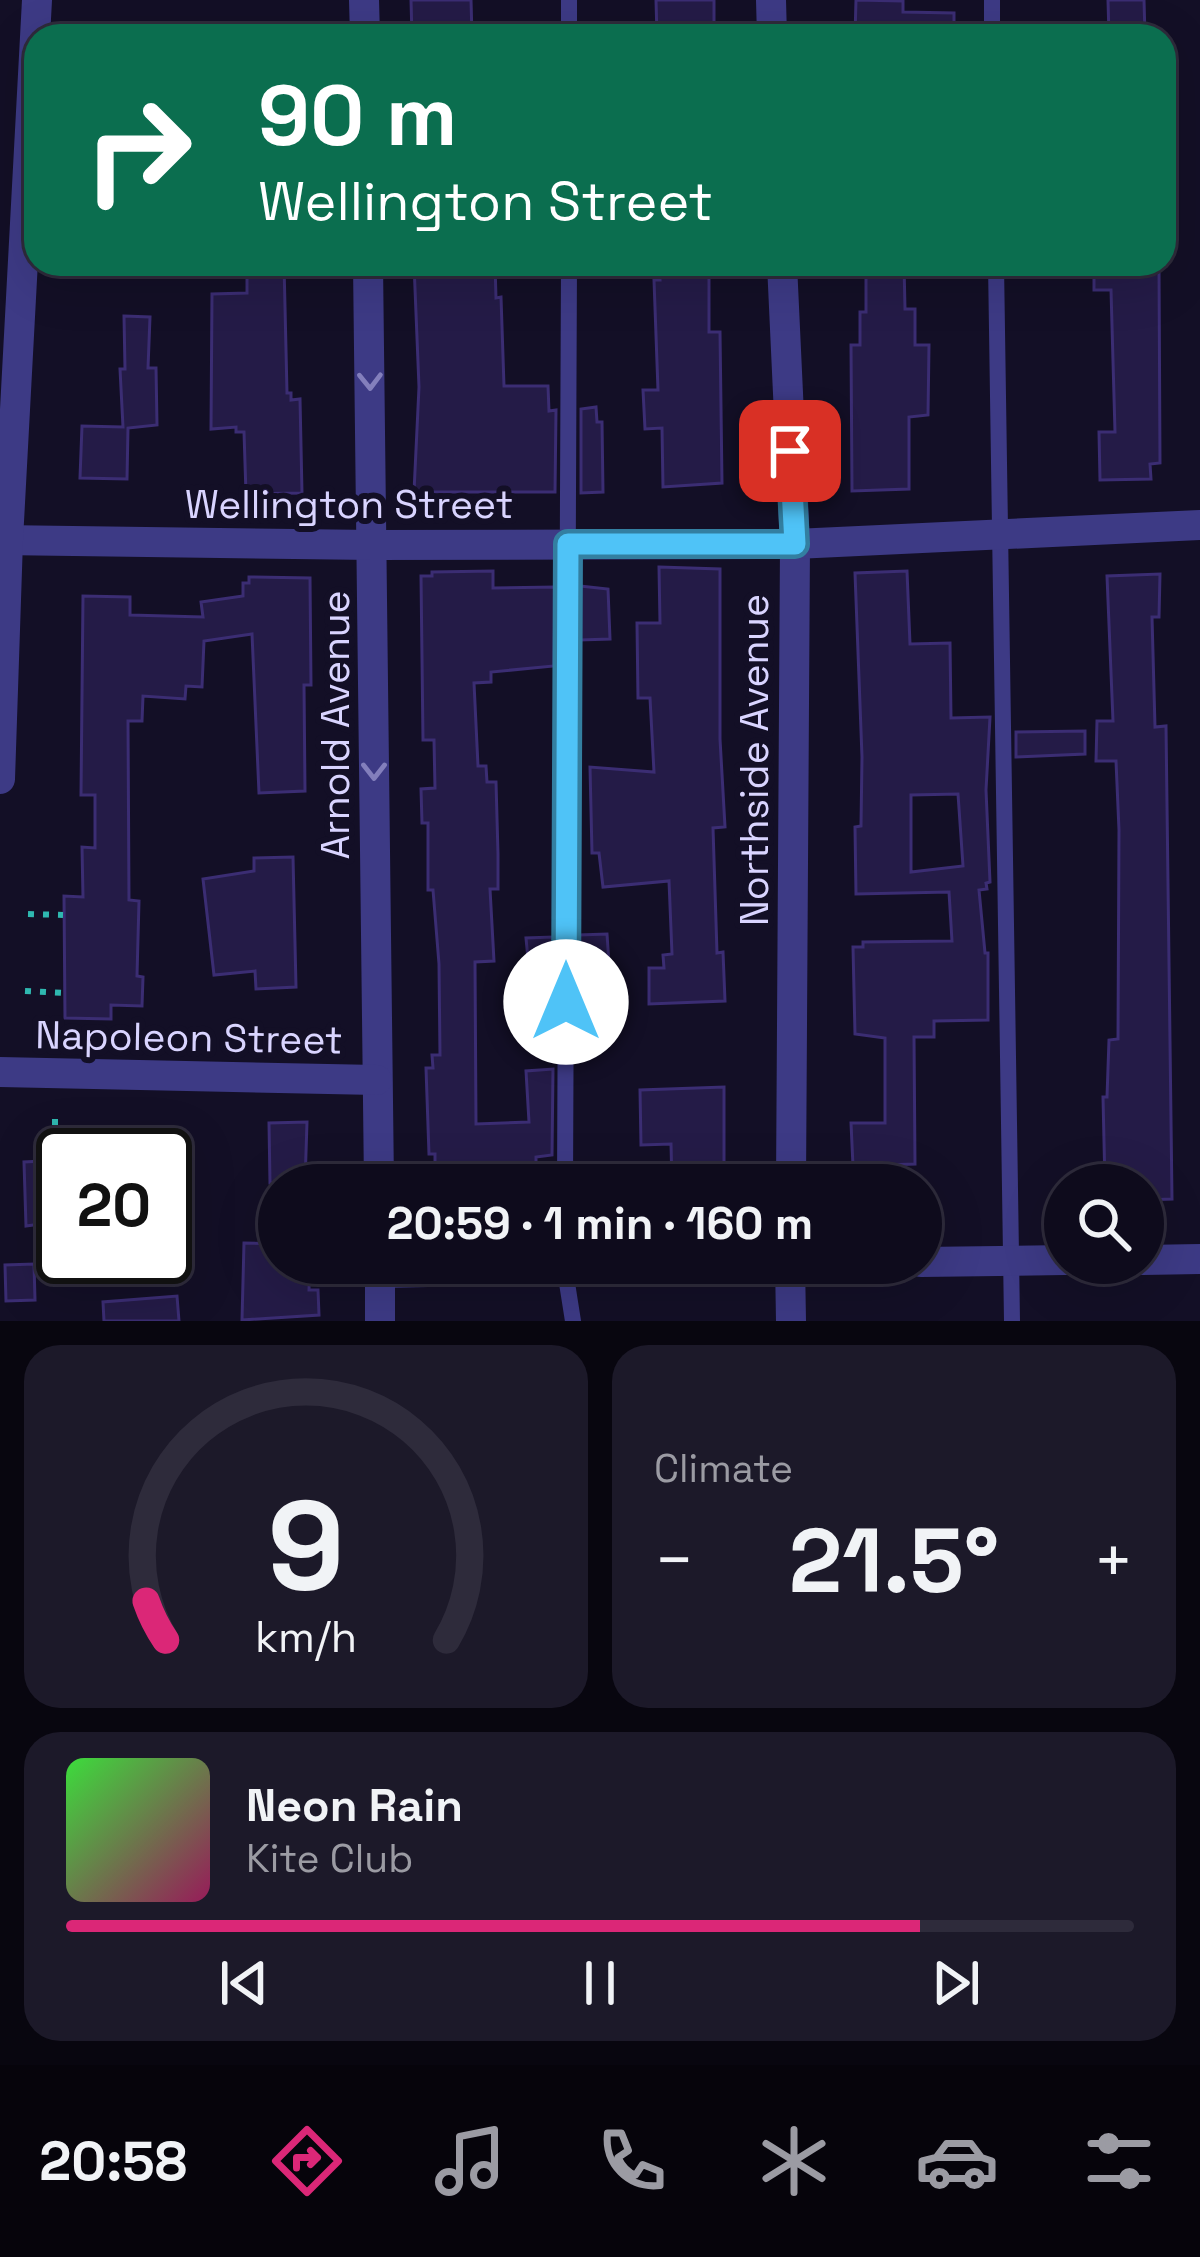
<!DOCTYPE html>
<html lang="en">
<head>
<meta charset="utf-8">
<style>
  :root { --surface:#0e0b1c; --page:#1c1929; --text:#f1f3f6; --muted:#9b9ba3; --line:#2e2b3b; --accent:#db2777 }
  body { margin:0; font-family:"Space Grotesk",sans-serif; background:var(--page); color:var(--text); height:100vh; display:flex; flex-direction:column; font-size:45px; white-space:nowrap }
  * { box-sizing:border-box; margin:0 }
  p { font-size:39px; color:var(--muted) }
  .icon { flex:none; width:66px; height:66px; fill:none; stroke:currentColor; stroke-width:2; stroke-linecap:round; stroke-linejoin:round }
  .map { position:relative; height:1321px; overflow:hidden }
  .details { display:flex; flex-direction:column; gap:24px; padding:24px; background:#08060f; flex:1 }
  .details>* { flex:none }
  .guide { position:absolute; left:24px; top:24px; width:1152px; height:252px; border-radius:36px; box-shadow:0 12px 48px #0002,0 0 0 3px var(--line); background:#0b6e4f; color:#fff; overflow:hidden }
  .tools { position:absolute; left:1044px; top:1164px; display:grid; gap:24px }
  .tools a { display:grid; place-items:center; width:120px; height:120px; border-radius:50%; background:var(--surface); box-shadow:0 12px 48px #0002,0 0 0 3px var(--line); font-size:60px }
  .speed { position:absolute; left:36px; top:1128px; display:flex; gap:24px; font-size:60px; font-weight:700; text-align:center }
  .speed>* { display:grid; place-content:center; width:156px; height:156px; border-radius:50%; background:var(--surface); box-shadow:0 12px 48px #0002,0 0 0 3px var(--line); line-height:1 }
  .speed .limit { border:6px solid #111; border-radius:18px; background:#fff; color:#111 }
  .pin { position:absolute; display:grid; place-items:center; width:102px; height:102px; color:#fff; margin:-51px; border-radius:24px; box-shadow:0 6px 18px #0006 }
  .me { position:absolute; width:132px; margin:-66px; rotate:0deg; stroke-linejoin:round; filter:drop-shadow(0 0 9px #0008) }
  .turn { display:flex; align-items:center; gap:42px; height:252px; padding:0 36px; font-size:54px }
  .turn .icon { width:156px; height:156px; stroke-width:2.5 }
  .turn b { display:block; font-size:84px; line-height:102px }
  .big { font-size:90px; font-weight:700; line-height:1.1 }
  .details .widget { flex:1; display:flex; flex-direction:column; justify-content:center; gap:18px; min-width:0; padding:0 42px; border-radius:36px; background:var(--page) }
  .details .dial { align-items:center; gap:0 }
  .dial svg { height:312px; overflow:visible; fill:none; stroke:var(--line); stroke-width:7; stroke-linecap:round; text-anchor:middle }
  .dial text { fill:var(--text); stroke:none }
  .song { display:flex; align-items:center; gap:36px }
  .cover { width:144px; height:144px; border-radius:18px; background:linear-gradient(135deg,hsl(120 70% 55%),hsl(330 70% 35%)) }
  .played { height:12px; border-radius:6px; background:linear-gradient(90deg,var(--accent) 80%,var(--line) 80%) }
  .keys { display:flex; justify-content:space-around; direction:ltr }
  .heat { display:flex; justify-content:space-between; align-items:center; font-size:66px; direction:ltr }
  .details .tiles { flex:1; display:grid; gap:24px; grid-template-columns:1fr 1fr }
  .widget:last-child { grid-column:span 2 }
  .trip { position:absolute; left:258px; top:1164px; width:684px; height:120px; border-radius:60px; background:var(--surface); box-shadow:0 12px 48px #0002,0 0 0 3px var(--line); font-weight:700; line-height:120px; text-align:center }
  .dock { display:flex; height:192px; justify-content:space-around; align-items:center; background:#06040b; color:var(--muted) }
  .dock .icon { width:84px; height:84px }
  .dock .on { color:var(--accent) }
  .dock b { font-size:54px; color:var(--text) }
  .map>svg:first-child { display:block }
  .building { fill:#241b47; stroke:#3b2d73; stroke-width:3; fill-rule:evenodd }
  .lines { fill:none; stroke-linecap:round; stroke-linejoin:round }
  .path { stroke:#2fb8b0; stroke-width:6; stroke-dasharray:6 9; stroke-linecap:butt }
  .lane { stroke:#3d3a85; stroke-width:16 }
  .street { stroke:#3d3a85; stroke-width:30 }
  .oneway { stroke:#837fbc }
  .route-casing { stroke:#337fa1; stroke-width:30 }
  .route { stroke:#4fc3f7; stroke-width:21 }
  .labels { text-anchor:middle; stroke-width:12; stroke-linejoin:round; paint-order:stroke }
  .street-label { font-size:39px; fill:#d9d4ff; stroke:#130f26 }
</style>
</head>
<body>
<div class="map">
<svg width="1200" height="1321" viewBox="0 0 1200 1321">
  <rect width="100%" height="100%" fill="#130f26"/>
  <g class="building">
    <polygon points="411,0 471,0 472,36 412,36"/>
    <polygon points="656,0 714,0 714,36 657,36"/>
    <polygon points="856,0 903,1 903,12 954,13 954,36 855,36"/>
    <polygon points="1108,0 1144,0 1145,36 1109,36"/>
    <polygon points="247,264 284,264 287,393 291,393 291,400 300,399 302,493 246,494 244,432 236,432 236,427 211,429 212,294 247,293"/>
    <polygon points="414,264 495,264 496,298 501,297 504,386 548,386 549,411 556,410 555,492 414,492 419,387"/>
    <polygon points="659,264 709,264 709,332 720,332 722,483 663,487 662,428 645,429 643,390 658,390 654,280 660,280"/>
    <polygon points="866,264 904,264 905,309 915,309 915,345 929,345 928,415 909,417 909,489 852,491 851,345 860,345 860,312 866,312"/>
    <polygon points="1094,264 1159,264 1160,463 1150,464 1151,479 1100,480 1099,432 1115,432 1111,290 1094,290"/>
    <polygon points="124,316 150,317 148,368 156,368 157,425 128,428 127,479 80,478 82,426 123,427 120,369 125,369"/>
    <polygon points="596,407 597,422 602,422 603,492 581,493 581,409"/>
    <polygon points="659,567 720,569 720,739 725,827 713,828 717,953 723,952 725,1001 649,1004 649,968 664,968 663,955 672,954 669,881 603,887 599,853 592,853 590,767 654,772 650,698 638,698 637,623 660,623"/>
    <polygon points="493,571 493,588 555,587 554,666 491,672 491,682 474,683 478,766 486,766 487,782 496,782 498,854 498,889 490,889 494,961 475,962 476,1124 529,1122 526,1071 553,1069 552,1155 536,1157 536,1176 485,1177 485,1185 435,1185 435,1154 429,1154 426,1068 433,1068 432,1055 440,1055 439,964 433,890 428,890 428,823 422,823 421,789 435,788 434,740 423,740 421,576 432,576 432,572"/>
    <path d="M907,571L910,644L950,643L951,718L990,717L986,790L990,882L986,883L987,889L979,890L985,953H988V1020L934,1021V1037H914L915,1164L853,1166L851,1123H885V1038L855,1034L853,947H863V942L952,941L949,892L856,894L855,827L861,826L862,757L855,573ZM958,794L963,866L911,872V795Z"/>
    <polygon points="1160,574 1159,617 1152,617 1155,727 1166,726 1172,1199 1143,1200 1143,1185 1105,1185 1103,1097 1107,1097 1109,1040 1118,1039 1119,830 1116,761 1096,761 1097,721 1113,721 1107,576"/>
    <polygon points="249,577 310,578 311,685 304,685 305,791 259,793 252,634 204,641 202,687 186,686 185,699 143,696 142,721 128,721 129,900 139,901 137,976 143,977 142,1006 111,1005 111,1019 65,1018 64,896 83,897 82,847 95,848 95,795 81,795 83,596 130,597 130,615 203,617 201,602 243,596 243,583 249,583"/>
    <polygon points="580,586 608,589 610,639 580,640"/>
    <polygon points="1085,731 1085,754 1016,757 1016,732"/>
    <polygon points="293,857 296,987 256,989 255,971 214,975 203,879 254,871 254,858"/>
    <polygon points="607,934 609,964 579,966 579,935"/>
    <polygon points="553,937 553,968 529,970 526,938"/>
    <polygon points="724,1087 724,1185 672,1185 671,1144 641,1145 640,1090"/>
    <polygon points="307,1122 305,1183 270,1183 269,1123"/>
    <polygon points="63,1160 63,1221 26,1226 24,1162"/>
    <polygon points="244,1243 279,1244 279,1263 310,1263 309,1290 318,1290 319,1315 242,1320"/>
    <polygon points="34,1264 35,1300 6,1301 5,1265"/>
    <polygon points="177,1296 179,1321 104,1321 103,1302"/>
  </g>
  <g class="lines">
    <g class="path">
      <polyline points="28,914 63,915"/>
      <polyline points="25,991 65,993"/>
      <polyline points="55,1155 55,1111"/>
    </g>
    <g class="lane">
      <polyline points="992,0 992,36"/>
      <polyline points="569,36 569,0"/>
      <polyline points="996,264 1012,1321"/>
      <polyline points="565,1185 569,264"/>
      <polyline points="564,1264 573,1321"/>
    </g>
    <g class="street">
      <polyline points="364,0 365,36"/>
      <polyline points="771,0 772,36"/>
      <polyline points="368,264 379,1185"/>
      <polyline points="782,264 795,544 791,1185"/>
      <polyline points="0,540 373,545 795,544 1200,525"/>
      <polyline points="0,779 8,540 37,0"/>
      <polyline points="0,1072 377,1080"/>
      <polyline points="1143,1260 1200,1259"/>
      <polyline points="921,1262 1065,1260"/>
      <polyline points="790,1263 791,1321"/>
      <polyline points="381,1273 852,1263"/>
      <polyline points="380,1321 380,1263"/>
    </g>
  </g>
  <defs><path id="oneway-chevron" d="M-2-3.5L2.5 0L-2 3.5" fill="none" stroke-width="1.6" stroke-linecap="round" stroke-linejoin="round" transform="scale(3)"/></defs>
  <g class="oneway">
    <use href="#oneway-chevron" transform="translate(370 381) rotate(89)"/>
    <use href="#oneway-chevron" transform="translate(374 771) rotate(90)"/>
  </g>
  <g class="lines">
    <defs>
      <polyline id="route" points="566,1002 568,544 795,544 790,451"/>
    </defs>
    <use href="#route" class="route-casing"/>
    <use href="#route" class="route"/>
  </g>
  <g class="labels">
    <g class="street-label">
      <text x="349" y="518">Wellington Street</text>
      <text transform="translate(335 725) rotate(-90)" y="14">Arnold Avenue</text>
      <text transform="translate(754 760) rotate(-90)" y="14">Northside Avenue</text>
      <text transform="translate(189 1037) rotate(1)" y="14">Napoleon Street</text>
    </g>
  </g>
</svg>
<div class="tools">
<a><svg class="icon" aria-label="search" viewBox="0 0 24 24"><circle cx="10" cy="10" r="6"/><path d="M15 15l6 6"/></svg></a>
</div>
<div class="speed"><div class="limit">20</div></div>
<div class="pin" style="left:790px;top:451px;background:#d93025"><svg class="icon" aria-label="arrive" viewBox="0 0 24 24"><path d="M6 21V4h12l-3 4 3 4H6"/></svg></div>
<svg class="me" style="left:566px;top:1002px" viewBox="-20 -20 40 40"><circle r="19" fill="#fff"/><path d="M0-13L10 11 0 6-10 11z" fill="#4fc3f7"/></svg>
<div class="trip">20:59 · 1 min · 160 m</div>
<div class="guide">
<div class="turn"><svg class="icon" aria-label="right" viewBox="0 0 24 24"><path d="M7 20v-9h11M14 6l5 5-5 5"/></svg><div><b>90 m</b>Wellington Street</div></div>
</div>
</div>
<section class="details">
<div class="tiles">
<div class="widget dial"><svg viewBox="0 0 100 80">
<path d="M14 69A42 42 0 1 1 86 69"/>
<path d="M14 69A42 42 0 0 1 9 59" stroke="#db2777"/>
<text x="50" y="56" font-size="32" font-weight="700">9</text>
<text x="50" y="72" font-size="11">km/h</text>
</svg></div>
<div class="widget"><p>Climate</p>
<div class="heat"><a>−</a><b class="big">21.5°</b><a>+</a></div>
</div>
<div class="widget">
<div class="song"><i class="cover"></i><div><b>Neon Rain</b><p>Kite Club</p></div></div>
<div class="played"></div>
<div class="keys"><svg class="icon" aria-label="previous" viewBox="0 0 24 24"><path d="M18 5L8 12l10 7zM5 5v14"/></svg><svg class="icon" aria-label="pause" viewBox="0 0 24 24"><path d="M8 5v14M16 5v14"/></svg><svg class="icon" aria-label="next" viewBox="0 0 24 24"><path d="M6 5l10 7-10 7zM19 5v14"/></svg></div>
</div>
</div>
</section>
<nav class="dock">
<b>20:58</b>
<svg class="icon on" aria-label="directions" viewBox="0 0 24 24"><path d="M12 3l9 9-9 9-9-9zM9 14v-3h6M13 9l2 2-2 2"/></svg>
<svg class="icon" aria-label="music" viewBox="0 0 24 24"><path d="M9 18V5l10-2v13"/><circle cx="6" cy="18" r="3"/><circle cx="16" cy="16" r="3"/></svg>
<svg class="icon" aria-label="phone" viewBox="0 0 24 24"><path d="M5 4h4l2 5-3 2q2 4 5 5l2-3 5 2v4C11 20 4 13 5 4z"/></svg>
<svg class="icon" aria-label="climate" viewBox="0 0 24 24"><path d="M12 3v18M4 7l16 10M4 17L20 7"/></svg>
<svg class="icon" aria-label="car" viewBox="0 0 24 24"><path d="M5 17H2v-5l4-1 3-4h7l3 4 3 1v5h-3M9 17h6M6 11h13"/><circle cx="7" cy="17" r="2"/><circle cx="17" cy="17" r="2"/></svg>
<svg class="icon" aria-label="filters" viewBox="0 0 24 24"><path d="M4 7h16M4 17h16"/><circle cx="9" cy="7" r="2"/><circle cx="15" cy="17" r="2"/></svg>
</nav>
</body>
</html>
